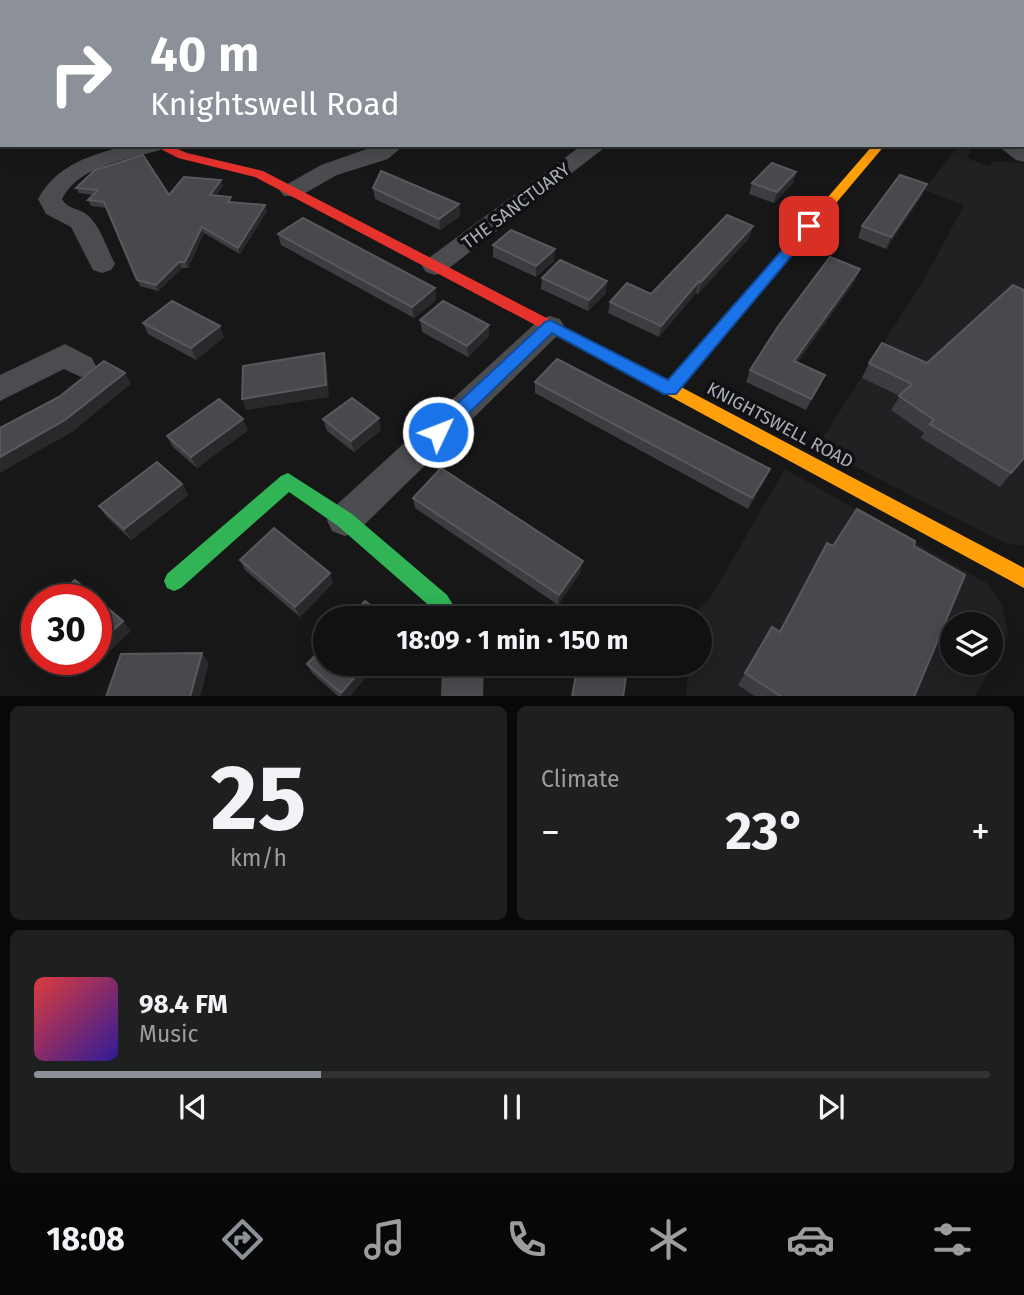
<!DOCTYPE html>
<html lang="en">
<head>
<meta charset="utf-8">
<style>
  :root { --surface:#111; --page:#1e1f1f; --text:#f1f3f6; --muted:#9c9d9f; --line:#303131; --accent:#8c9099 }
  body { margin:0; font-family:"Fira Sans",sans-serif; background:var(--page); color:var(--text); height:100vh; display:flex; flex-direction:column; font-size:26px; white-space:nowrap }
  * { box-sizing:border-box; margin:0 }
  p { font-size:23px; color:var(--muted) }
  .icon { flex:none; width:38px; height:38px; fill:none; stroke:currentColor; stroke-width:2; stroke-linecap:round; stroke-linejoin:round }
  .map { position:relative; height:696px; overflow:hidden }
  .side { display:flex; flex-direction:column; gap:10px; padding:10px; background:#090909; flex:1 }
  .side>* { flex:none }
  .guide { position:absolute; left:0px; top:0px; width:1026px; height:147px; box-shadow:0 4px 18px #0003,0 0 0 2px var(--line); background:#8c9099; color:#fff; overflow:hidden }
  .tools { position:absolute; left:940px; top:612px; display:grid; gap:14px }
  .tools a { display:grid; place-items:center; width:63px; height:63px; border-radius:50%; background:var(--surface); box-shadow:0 4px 18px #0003,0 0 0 2px var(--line); font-size:35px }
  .speed { position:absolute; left:21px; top:584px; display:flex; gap:14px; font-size:35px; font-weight:700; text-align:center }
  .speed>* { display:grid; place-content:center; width:91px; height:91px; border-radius:50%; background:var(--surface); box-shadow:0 4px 18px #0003,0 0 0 2px var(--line); line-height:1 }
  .speed .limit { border:10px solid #d22; background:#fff; color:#111 }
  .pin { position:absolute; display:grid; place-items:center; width:60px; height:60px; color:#fff; margin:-30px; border-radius:14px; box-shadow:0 4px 10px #0006 }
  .me { position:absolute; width:77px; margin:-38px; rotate:47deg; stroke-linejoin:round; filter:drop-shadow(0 0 5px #0008) }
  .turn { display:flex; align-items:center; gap:24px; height:147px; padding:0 35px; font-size:32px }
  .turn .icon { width:91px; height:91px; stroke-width:2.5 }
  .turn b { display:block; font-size:49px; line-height:60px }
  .big { font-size:52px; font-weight:700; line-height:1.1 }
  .side .tile { flex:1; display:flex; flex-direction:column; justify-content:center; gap:10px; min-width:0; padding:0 24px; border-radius:10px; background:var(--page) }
  .side .dial { align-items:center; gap:0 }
  .dial b { font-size:91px; line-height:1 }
  .song { display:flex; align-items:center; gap:21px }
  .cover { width:84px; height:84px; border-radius:10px; background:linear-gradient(135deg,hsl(0 70% 55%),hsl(250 70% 35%)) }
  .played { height:7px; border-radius:4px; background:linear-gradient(90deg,var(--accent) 30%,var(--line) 30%) }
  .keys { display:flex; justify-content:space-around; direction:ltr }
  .heat { display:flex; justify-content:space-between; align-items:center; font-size:38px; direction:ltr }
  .side .tiles { flex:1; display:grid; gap:10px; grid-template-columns:1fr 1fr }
  .tile:last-child { grid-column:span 2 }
  .trip { position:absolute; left:313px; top:606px; width:399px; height:70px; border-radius:35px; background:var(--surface); box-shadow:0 4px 18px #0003,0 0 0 2px var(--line); font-weight:700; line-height:70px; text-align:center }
  .menu { display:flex; height:112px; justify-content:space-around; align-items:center; background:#070707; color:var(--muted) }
  .menu .icon { width:49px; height:49px }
  .menu .selected { color:var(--accent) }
  .menu b { font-size:32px; color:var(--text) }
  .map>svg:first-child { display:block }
  .built { fill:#212124; fill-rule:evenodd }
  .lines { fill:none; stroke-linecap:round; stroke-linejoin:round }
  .street { fill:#4b4c50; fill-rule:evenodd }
  .fast { fill:#30b455; fill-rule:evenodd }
  .slow { fill:#ff9f0a; fill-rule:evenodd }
  .jam { fill:#e5322d; fill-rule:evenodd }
  .wall { fill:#3c3d40 }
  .shaded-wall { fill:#28292a }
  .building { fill:#48494d; stroke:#57595e; stroke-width:2 }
  .route { fill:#1a73e8; stroke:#114b97; stroke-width:2 }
  .labels { text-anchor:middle; stroke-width:7; stroke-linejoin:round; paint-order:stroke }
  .street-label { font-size:18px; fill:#a8adb8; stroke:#111113 }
</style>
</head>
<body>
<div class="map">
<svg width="1024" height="697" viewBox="0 0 1024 697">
  <rect width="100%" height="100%" fill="#171717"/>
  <g class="built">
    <polygon points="959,145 968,145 971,149 967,158 988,166 993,162 1002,161 1024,164 1024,546 1004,543 817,447 925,278 964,205 924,190"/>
    <path d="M785,469L988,584L1001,602L1008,633L1004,646L975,696L686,697L689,663H700V618H693V614L709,600ZM952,625H990V663H952Z"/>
  </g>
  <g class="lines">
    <g class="street">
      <polygon points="2,82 2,95 0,95 0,83"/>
      <path d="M128,145H163L160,150C127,160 79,165 62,199C67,209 78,208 86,214C100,224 107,249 115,264L111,270L102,273L93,270L71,227L46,214L38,199C57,164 91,155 128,145Z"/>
      <polygon points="378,145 404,145 388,159 337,175 300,196 284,196 280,191 284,186 321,165"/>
      <polygon points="582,145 608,145 444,272 435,275 426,272 422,266 426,260"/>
      <polygon points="997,145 1024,145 1024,162 1016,160"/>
      <polygon points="550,316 560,319 564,326 560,333 358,531 345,536 332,531 327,520 332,509 540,319"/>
      <polygon points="65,344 92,358 96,366 92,374 81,377 64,369 0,401 0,375"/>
      <polygon points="442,663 484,663 483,697 441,697"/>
    </g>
    <polygon class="fast" points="288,473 352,514 447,595 461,618 438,618 433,609 338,526 289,492 181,588 174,591 167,588 164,581 167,574 281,476"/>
    <g class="slow">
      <polygon points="166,0 192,0 165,2"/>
      <polygon points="873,145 885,145 681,387 1024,568 1024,588 664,393 662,389"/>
    </g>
    <g class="jam">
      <polygon points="263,0 288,0 262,2"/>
      <rect x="0" y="21" width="2" height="6"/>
      <polygon points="153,145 168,145 187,153 263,171 676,385 678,389 676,393 664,393 255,177 178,158"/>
    </g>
  </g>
  <g class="wall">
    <polygon points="909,0 1024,0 1024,55 1024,2 910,2"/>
    <polygon points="796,172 793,183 774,203 749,194 752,183"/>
    <polygon points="223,186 216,195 233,202 265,205 267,211 240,254 204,233 188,268 182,268 158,291 140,286 107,208 91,206 88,200 93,195 79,193 76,188 169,195"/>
    <polygon points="373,188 459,204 460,216 440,230 375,199"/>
    <polygon points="922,195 886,249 858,238 862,226"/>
    <polygon points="278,234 435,288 436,300 414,318 281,245"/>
    <polygon points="750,237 698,294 696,293 659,337 608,313 610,302 651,294"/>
    <polygon points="493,245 554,261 536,277 493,257"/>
    <polygon points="542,278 606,293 588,311 541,289"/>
    <polygon points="855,281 797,363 820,386 806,410 746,382 750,370"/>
    <polygon points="420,320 489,336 468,357 422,332"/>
    <polygon points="143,323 224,337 196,360 148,334"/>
    <polygon points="882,343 1024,458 1000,487 921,438 924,433 891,410 900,396 862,378 869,363"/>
    <polygon points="535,382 770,469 765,480 748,509 535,393"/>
    <polygon points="323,419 381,430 354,452 327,431"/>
    <polygon points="248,430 197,468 173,447 167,436"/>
    <polygon points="182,484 188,495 131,540 106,516 99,506"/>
    <polygon points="413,498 581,571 558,605 415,508"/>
    <polygon points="827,543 833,546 914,546 914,697 756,697 738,685 772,627 779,632"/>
    <polygon points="240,560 333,583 300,617 245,570"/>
    <polygon points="378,663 349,697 339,697 312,673 307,664"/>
  </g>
  <g class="shaded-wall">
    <polygon points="796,172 793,183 774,203 777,192"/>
    <polygon points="221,180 223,186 212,200 210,195"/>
    <polygon points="927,184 922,195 886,249 891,237"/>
    <polygon points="459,204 460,216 440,230 439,219"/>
    <polygon points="265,205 267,211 240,254 238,248"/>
    <polygon points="753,226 750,237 698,294 701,282"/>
    <polygon points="202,227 204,233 188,268 185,262"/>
    <polygon points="555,249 554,261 536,277 536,266"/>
    <polygon points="179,262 182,268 158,291 156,285"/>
    <polygon points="860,269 855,281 790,373 794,361"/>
    <polygon points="607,281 606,293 588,311 589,300"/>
    <polygon points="699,281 696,293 659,337 661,326"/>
    <polygon points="435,288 436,300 414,318 412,307"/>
    <polygon points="489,325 489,336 468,357 467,346"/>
    <polygon points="220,326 224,337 196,360 191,348"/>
    <polygon points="324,353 327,365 329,397 246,410 242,399"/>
    <polygon points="125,373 131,384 72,432 0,473 0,457"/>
    <polygon points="825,375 820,386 806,410 811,399"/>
    <polygon points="379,418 381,430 354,452 351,441"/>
    <polygon points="243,419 248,430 197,468 191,457"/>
    <polygon points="770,469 765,480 748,509 752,498"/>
    <polygon points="182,484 188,495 131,540 124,529"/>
    <polygon points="583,561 581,571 558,605 559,595"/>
    <polygon points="330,573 333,583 300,617 295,607"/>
    <polygon points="123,621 131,631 90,670 81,661 82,660 96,660 96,646"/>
    <polygon points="202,653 209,663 200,697 190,697"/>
    <polygon points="367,663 378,663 349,697 342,697 341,693"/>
  </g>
  <g class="building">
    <polygon points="927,0 1024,0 1024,37 1024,2 929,2"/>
    <polygon points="143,155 169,195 184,177 221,180 210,195 231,197 228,202 265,205 238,248 202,227 185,262 179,262 156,285 137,280 104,202 88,200 98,190 76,188 95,170"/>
    <polygon points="772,163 796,172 777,192 752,183"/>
    <polygon points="381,171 459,204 439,219 373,188"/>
    <polygon points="900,175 927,184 891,237 862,226"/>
    <polygon points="727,215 753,226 701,282 699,281 661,326 610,302 627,283 651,294"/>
    <polygon points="303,218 435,288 412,307 278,234"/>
    <polygon points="511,230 555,249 536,266 493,245"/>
    <polygon points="830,257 860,269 794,361 825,375 811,399 750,370 779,325"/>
    <polygon points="560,260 607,281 589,300 542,278"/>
    <polygon points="1013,285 1024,290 1024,458 1011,473 930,424 934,420 899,396 912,384 869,363 882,343 927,363"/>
    <polygon points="172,301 220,326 191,348 143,323"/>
    <polygon points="443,301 489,325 467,346 420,320"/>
    <polygon points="324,353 326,385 242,399 243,366"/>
    <polygon points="557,359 770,469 752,498 535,382"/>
    <polygon points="104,361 125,373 65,420 0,457 0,428 59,397"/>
    <polygon points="352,398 379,418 351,441 323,419"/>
    <polygon points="219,399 243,419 191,457 167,436"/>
    <polygon points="157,462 182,484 124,529 99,506"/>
    <polygon points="441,468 583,561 559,595 413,498"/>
    <polygon points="857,509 915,541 914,546 965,575 914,697 782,697 745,673 772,627 780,632 827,543 833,546"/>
    <polygon points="274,528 330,573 295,607 240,560"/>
    <polygon points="75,580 123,621 96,646 96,600 51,600"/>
    <polygon points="365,601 386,618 350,618"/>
    <polygon points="37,612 37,620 32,616"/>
    <polygon points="326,644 326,663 367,663 341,693 307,664"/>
    <polygon points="202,653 190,697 106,697 121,654"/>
    <polygon points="578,663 628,663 623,697 572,697"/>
  </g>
  <polygon class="route" points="809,222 814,224 814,229 676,394 664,394 552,333 444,437 432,437 429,432 432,427 545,322 550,320 668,380 805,224"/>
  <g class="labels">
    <g class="street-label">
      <text transform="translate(516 206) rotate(-37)" y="6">THE SANCTUARY</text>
      <text transform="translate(780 425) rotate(28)" y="6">KNIGHTSWELL ROAD</text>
    </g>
  </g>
</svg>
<div class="tools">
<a><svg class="icon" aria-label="layers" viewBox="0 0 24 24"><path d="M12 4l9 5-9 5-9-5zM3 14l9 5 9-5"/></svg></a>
</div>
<div class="speed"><div class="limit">30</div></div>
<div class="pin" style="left:809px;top:226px;background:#d93025"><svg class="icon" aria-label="arrive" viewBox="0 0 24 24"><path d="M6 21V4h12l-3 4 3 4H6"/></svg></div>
<svg class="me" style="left:438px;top:432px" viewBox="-20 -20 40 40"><circle r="17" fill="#1a73e8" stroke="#fff" stroke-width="3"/><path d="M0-11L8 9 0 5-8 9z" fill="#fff"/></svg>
<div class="trip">18:09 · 1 min · 150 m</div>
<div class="guide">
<div class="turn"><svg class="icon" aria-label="right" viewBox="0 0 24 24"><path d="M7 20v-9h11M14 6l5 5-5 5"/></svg><div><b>40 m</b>Knightswell Road</div></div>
</div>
</div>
<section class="side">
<div class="tiles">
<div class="tile dial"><b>25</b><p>km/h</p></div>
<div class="tile"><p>Climate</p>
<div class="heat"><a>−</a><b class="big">23°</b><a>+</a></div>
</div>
<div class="tile">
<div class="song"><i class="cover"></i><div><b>98.4 FM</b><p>Music</p></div></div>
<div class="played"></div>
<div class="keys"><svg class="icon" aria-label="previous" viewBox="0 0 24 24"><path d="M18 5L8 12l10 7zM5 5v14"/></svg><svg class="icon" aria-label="pause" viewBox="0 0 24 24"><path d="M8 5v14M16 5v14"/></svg><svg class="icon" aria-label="next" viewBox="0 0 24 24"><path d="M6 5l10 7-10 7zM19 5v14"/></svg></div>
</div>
</div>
</section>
<nav class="menu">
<b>18:08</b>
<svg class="icon selected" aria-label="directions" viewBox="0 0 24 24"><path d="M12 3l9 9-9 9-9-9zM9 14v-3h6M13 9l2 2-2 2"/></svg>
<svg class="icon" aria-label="music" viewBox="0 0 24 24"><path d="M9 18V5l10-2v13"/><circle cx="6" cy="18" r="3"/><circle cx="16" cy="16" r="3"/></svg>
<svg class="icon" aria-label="phone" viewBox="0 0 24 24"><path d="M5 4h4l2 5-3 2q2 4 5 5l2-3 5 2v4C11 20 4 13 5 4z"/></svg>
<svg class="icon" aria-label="climate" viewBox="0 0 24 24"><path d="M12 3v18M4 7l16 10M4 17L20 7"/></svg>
<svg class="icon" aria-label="car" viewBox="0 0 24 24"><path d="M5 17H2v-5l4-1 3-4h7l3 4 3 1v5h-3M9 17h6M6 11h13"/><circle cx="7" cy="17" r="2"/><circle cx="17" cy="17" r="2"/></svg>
<svg class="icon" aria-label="filters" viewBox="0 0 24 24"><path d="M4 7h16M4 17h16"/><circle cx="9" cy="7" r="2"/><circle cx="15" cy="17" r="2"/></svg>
</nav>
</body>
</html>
